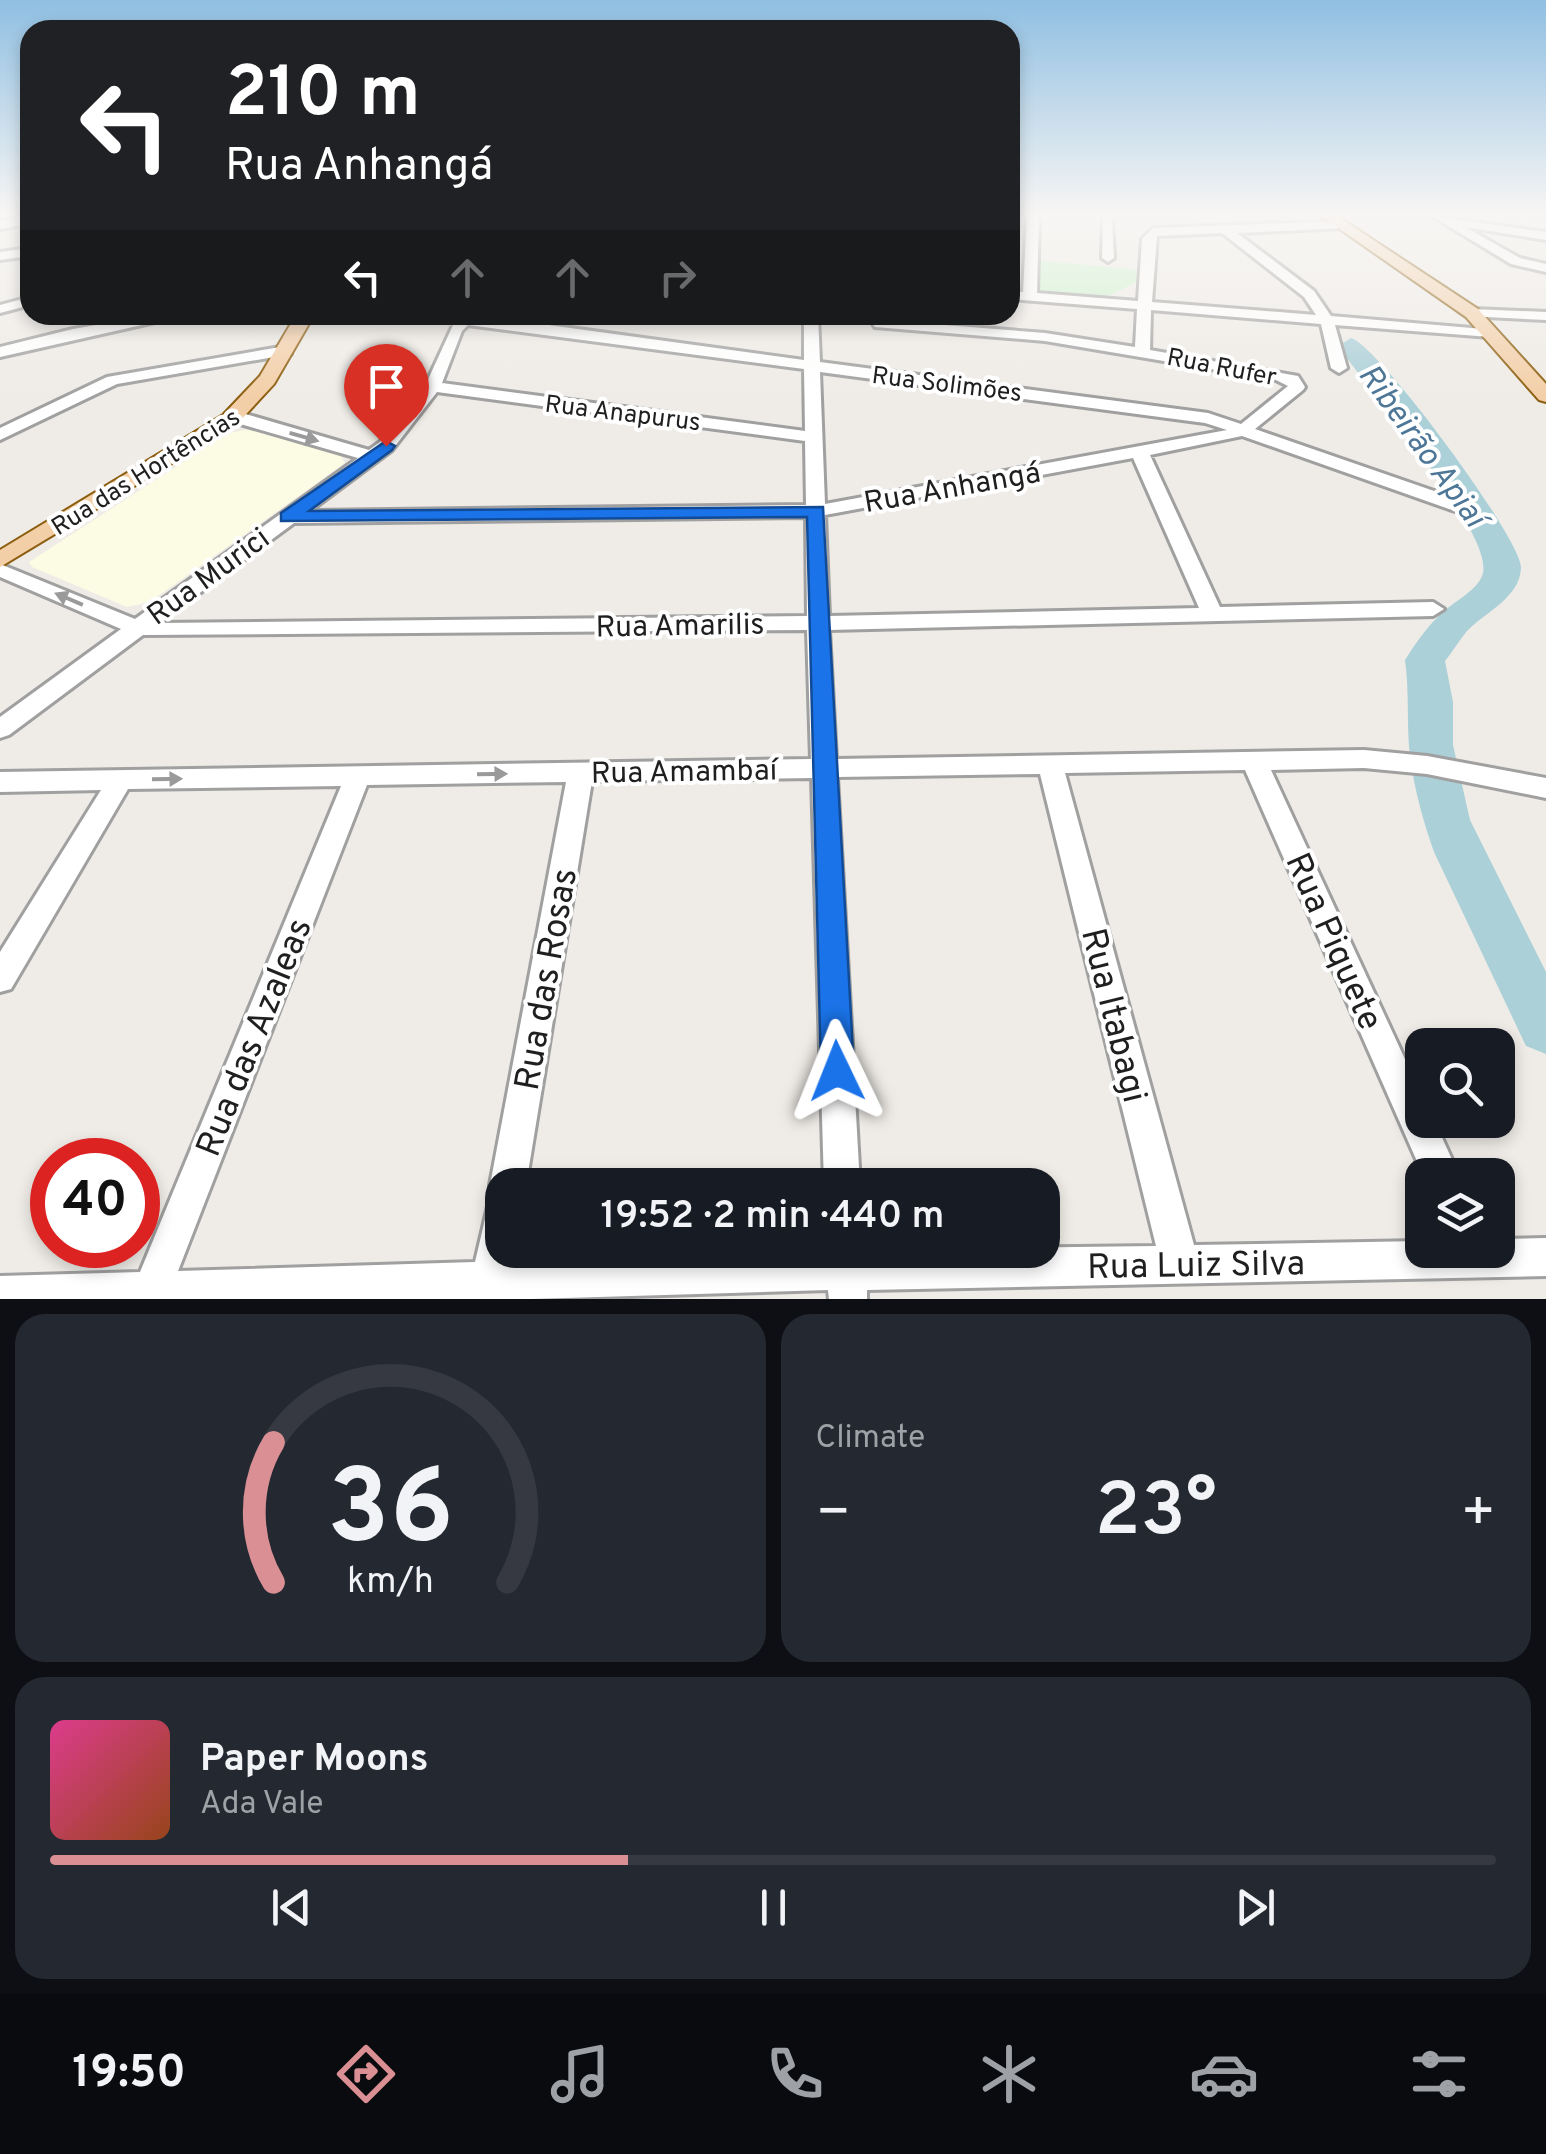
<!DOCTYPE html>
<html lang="en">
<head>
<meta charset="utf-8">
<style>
  :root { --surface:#171b24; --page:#242831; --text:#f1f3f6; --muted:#9ea1a6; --line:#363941; --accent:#d98f93 }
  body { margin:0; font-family:Overpass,sans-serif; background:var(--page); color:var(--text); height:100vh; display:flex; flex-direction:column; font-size:38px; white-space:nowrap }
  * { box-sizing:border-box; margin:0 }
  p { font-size:32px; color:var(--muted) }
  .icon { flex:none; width:55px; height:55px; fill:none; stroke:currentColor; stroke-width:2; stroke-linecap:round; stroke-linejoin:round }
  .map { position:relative; height:1299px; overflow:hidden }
  .drawer { display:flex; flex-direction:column; gap:15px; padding:15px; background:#0d0f14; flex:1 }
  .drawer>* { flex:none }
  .hud { position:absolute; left:20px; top:20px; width:1000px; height:305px; border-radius:30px; box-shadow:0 5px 15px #0003; background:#202124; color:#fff; overflow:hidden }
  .controls { position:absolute; left:1405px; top:1028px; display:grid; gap:20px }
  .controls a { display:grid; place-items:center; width:110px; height:110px; border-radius:20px; background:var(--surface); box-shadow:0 5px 15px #0003; font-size:50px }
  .speed { position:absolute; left:30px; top:1138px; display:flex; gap:20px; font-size:50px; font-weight:700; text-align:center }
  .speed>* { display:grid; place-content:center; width:130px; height:130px; border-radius:50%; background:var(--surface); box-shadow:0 5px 15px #0003; line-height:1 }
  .speed .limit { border:15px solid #d22; background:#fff; color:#111 }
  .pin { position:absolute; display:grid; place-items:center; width:85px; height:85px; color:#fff; margin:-102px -42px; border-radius:50% 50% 50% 0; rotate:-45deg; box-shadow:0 0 10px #0007 }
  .pin .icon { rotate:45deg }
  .me { position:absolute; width:110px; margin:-55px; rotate:358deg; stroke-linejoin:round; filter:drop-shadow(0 0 8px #0008) }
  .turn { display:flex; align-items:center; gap:35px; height:210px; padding:0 40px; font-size:45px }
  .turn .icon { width:130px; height:130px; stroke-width:2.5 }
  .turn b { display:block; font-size:70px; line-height:85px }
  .lanes { display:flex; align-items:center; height:95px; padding:0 40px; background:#0003; justify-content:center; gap:50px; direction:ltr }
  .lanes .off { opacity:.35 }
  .big { font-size:75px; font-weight:600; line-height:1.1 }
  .drawer .tile { flex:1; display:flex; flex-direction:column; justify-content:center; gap:15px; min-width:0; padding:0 35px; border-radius:30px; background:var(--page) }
  .drawer .dial { align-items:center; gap:0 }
  .dial svg { height:260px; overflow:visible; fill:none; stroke:var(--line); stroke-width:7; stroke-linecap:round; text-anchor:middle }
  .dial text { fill:var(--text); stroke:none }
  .song { display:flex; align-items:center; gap:30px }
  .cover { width:120px; height:120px; border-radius:15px; background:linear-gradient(135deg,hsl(330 70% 55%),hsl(20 70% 35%)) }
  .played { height:10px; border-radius:5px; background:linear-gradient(90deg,var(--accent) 40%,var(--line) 40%) }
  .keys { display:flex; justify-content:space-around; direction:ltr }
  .heat { display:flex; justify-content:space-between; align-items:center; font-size:55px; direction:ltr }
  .drawer .tiles { flex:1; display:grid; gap:15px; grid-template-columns:1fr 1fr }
  .tile:last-child { grid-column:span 2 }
  .trip { position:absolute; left:485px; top:1168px; width:575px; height:100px; border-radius:30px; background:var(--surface); box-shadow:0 5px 15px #0003; font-weight:600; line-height:100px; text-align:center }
  .menu { display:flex; height:160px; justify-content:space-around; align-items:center; background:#090b0e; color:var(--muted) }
  .menu .icon { width:70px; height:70px }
  .menu .active { color:var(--accent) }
  .menu b { font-size:45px; color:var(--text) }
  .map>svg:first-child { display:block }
  .education { fill:#fcfbe3 }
  .park { fill:#c8f4ca }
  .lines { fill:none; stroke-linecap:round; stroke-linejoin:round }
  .stream { stroke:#abd0d8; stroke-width:4 }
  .river { fill:#abd0d8; fill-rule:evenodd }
  .minor-casing { stroke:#a0a0a0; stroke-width:6 }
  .major-casing { stroke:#8c5e0f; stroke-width:4 }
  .minor { fill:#fff; fill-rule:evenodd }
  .major { fill:#f3cfa8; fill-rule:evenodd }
  .oneway { fill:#9a9a9a }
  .route { fill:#1a73e8; stroke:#114b97; stroke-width:2.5 }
  .labels { text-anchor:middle; stroke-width:8; stroke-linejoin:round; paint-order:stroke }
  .far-street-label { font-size:25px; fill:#1f1f1f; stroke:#fff }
  .street-label { font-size:30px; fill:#1f1f1f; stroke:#fff }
  .water-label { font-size:32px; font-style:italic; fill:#4e7697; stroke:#fff }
  .near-street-label { font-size:35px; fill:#1f1f1f; stroke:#fff }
</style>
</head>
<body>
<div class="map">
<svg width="1546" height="1299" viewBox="0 0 1546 1299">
  <rect width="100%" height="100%" fill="#efece7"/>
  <polygon class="education" points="251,429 340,455 345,463 154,599 141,604 127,607 32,567 29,562 228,433"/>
  <polygon class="park" points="1036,260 1139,270 1137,282 1106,297 1038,291 1032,288"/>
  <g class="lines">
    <polyline class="stream" points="1188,216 1199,224"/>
    <path class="river" d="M1351,338C1378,345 1522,539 1521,568C1520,597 1486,612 1468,630C1460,639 1453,651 1445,661L1453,702V745L1470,820L1546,972V1054L1526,1046L1434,852C1422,818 1412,781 1409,746C1407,717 1409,689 1405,660C1415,644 1428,625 1443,612C1455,601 1476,591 1482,576C1499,538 1363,383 1338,346Z"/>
    <defs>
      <g id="minor">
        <polygon points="30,216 30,224 0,229 0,221"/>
        <path d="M1027,216H1039L1037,293L1138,301L1142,239L1153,228L1341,221L1345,222V228L1237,233L1314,291L1331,316L1495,330L1497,333L1490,337L1335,325L1347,368L1339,373L1331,368L1321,324L1151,310L1150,350L1298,376L1305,387L1303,390L1255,429L1463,501L1465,505L1456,511L1449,509L1242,436L1150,455L1220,607L1433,602L1444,609L1433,616L829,630L836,759L1364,750L1427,756L1546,778V798L1427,774L1364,768L1271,770L1422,1096V1120H1434L1459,1175H1423L1245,770L1065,773L1194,1245L1422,1241V1250H1498V1239L1546,1238V1276L867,1290V1299H829L828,1290L532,1299H0V1276L140,1272L341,786L128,789L11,989L0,992V952L101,790L0,792V772L811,759L807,630L143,635L9,735L0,738V717L121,629L0,577V564L135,619L358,458L230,421V413H242L369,450L380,442L425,386L454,323L419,315H476L804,360V315H818L820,362L1208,413L1241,424L1288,386L1276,380L1045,341L875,327L873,324L880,320L1045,333L1135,347L1137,309L1010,299V291L1023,292ZM1222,233L1304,297L1316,315L1152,302L1157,236ZM468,325L804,369L805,431L442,383L462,331ZM820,372L1205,423L1227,430L825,504ZM437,392L805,441L806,505L310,511L392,450ZM1133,458L1199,608L829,616L825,515ZM806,517L807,616L159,623L294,523ZM1040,774L1156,1246L826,1250L513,1261L515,1250H502V1185H526L592,781L812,778L824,1185H860L837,777ZM566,782L490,1185L498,1199L489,1202L475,1262L178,1271L367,785Z"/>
        <polygon points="1103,216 1116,216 1112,220 1114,258 1108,262 1102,258"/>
        <polygon points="1432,216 1546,232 1546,240 1465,227 1520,258 1546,264 1546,272 1511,264"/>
        <polygon points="30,248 30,256 0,260 0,252"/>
        <polygon points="30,297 30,305 0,313 0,305"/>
        <polygon points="1472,309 1546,312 1546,320 1467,316 1465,313"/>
        <polygon points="154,315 186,315 0,357 0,347 73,329"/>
        <polygon points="286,346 291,348 291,354 117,384 0,440 0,428 107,377"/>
      </g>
      <g id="major">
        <polygon points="1321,216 1337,216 1478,309 1546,384 1546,402 1539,400 1466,317"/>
        <polygon points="296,315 314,315 274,384 237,424 0,567 0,550 223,415 260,376"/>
      </g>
    </defs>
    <use href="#minor" class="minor-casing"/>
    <use href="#major" class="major-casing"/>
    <use href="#minor" class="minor"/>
    <use href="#major" class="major"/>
  </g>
  <defs><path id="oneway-solid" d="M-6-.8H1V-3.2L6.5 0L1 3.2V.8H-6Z" transform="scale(2.5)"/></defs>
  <g class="oneway">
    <use href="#oneway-solid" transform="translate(304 437) rotate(16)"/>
    <use href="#oneway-solid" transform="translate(69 599) rotate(-157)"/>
    <use href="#oneway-solid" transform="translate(492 774) rotate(-1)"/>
    <use href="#oneway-solid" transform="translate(167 779) rotate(-1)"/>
  </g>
  <linearGradient id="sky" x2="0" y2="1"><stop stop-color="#8fbfe2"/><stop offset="0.54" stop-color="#f8f6f4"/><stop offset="1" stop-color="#f8f6f4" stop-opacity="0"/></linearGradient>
  <rect width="1546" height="397" fill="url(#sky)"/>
  <polygon class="route" points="386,441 395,446 392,450 309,511 823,507 854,1071 849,1082 837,1087 825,1082 821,1071 807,517 281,521 281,513"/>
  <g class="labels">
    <g class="far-street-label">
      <text transform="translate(1222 366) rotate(11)" y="9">Rua Rufer</text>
      <text transform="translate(947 383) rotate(7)" y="9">Rua Solimões</text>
      <text transform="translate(623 412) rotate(7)" y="9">Rua Anapurus</text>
      <text transform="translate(145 471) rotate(-32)" y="9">Rua das Hortências</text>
    </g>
    <g class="street-label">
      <text transform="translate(952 487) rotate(-10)" y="10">Rua Anhangá</text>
      <text transform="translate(208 576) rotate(-36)" y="10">Rua Murici</text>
      <text transform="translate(680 625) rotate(-1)" y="10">Rua Amarilis</text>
      <text transform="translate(684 771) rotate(-1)" y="10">Rua Amambaí</text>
    </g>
    <g class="water-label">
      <text transform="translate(1423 445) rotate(54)" y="11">Ribeirão Apiaí</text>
    </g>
    <g class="near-street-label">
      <text transform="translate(1335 941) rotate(66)" y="12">Rua Piquete</text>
      <text transform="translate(545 979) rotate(-80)" y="12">Rua das Rosas</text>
      <text transform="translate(1115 1015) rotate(76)" y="12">Rua Itabagi</text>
      <text transform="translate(253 1037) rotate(-68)" y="12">Rua das Azaleas</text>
      <text transform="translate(1196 1264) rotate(-1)" y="12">Rua Luiz Silva</text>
    </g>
  </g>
</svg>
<div class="controls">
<a><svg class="icon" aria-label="search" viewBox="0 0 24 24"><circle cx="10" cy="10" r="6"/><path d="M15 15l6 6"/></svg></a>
<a><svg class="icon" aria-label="layers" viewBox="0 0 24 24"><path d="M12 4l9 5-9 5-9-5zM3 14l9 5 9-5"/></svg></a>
</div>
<div class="speed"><div class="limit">40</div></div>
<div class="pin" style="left:386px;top:446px;background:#d93025"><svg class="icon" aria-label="arrive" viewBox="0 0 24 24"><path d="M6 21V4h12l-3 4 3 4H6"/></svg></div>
<svg class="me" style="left:837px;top:1071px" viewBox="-20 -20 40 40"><path d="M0-17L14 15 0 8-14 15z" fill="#1a73e8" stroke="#fff" stroke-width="4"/></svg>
<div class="trip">19:52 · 2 min · 440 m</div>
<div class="hud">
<div class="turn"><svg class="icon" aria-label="left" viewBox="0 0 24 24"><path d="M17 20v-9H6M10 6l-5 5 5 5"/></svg><div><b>210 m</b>Rua Anhangá</div></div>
<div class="lanes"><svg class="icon" aria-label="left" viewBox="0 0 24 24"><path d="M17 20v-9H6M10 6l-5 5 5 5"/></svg><svg class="icon off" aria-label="ahead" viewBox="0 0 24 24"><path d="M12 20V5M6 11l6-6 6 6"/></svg><svg class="icon off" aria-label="ahead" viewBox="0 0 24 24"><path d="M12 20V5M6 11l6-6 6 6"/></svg><svg class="icon off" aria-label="right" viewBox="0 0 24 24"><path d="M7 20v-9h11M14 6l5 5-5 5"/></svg></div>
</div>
</div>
<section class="drawer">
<div class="tiles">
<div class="tile dial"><svg viewBox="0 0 100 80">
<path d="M14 69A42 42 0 1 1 86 69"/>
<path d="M14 69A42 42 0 0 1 14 26" stroke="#d98f93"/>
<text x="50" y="56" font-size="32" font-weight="700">36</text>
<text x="50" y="72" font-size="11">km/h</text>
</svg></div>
<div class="tile"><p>Climate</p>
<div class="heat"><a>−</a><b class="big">23°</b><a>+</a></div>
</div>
<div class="tile">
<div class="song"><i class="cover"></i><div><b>Paper Moons</b><p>Ada Vale</p></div></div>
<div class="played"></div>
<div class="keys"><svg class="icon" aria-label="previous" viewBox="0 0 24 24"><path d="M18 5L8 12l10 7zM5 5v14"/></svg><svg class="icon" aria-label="pause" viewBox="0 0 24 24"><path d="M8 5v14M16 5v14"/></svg><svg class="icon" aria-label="next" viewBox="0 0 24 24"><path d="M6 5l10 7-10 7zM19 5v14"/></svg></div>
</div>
</div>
</section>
<nav class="menu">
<b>19:50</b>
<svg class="icon active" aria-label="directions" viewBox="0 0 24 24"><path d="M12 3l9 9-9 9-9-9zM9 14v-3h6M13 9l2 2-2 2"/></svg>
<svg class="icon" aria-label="music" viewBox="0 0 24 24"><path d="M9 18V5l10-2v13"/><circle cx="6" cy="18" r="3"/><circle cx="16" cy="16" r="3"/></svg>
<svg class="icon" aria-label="phone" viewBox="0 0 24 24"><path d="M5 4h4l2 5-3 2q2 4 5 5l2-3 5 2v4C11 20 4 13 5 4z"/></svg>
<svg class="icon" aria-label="climate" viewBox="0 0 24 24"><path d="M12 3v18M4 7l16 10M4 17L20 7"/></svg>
<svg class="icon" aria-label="car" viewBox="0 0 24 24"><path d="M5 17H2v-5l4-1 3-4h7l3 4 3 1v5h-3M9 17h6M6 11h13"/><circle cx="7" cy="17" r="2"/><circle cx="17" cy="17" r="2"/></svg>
<svg class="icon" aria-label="filters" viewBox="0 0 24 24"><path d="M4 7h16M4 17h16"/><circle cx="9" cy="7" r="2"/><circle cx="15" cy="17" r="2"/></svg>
</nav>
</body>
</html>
